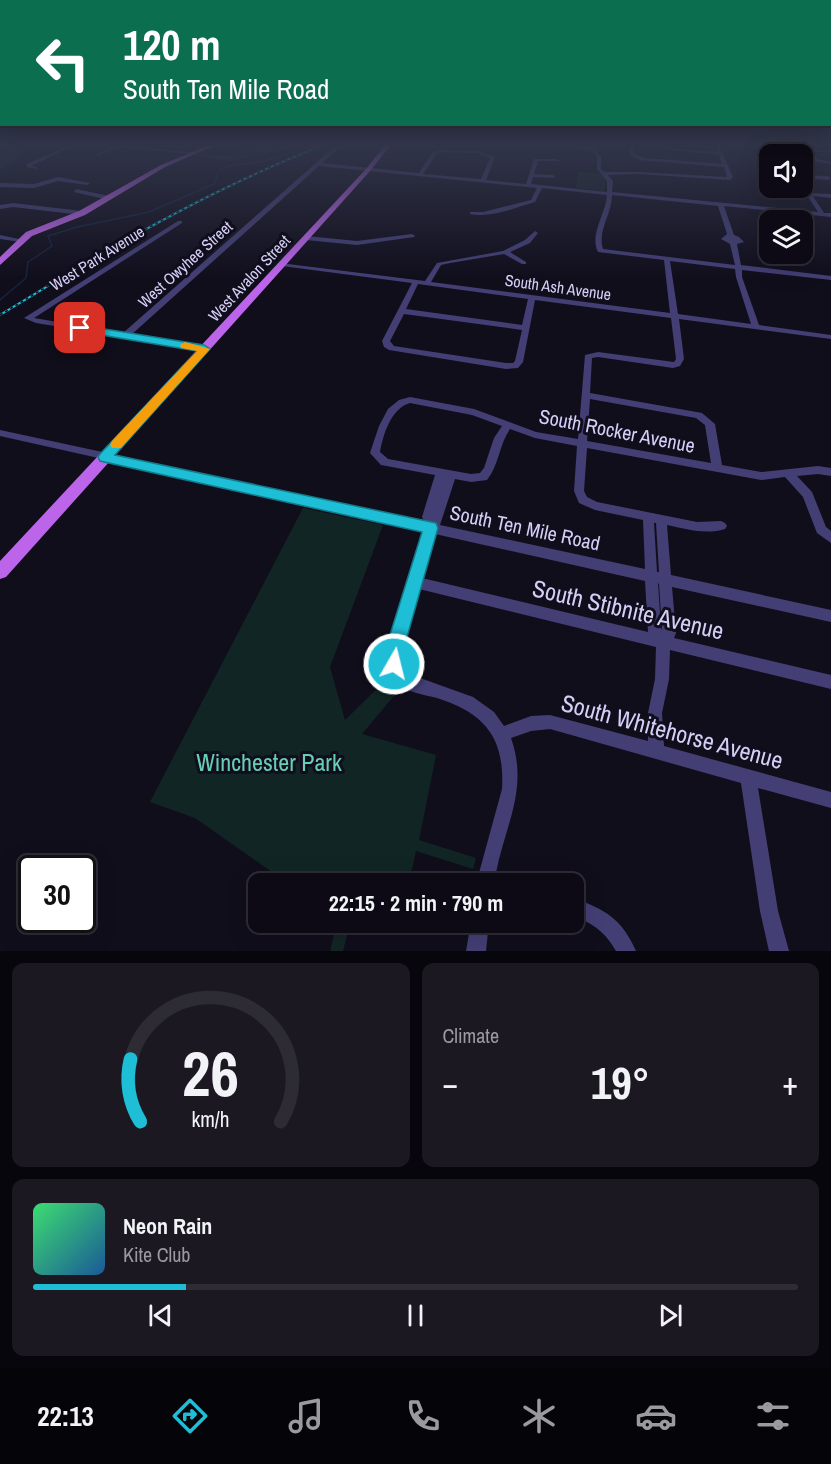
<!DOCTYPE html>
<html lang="en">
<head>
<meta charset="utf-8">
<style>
  :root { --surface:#0d0a15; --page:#1b1822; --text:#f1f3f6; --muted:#9a9aa0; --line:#2d2b34; --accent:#1dbed6 }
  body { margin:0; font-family:"Archivo Narrow",sans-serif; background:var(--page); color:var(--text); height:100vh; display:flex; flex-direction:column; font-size:22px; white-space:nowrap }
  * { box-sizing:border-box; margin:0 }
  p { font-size:20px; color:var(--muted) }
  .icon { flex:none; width:33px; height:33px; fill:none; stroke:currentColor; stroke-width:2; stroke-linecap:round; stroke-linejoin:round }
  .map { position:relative; height:951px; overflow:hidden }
  .panel { display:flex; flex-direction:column; gap:12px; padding:12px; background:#07060c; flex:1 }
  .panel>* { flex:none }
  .banner { position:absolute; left:0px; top:0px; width:831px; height:126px; box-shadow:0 6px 24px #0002,0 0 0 2px var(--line); background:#0b6e4f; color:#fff; overflow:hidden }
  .fabs { position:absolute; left:759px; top:144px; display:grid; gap:12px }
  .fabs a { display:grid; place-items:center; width:54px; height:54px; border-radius:12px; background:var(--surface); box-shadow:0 6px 24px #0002,0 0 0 2px var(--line); font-size:30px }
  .speed { position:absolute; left:18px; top:855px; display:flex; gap:12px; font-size:30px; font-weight:700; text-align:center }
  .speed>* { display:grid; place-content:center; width:78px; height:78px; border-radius:50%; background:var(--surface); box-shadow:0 6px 24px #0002,0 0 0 2px var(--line); line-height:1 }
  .speed .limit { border:3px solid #111; border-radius:9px; background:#fff; color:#111 }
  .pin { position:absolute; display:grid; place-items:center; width:51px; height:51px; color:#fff; margin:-26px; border-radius:12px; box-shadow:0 3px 9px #0006 }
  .me { position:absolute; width:66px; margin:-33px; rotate:8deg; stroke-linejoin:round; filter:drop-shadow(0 0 4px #0008) }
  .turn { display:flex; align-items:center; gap:21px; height:126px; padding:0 24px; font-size:27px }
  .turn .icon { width:78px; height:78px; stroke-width:2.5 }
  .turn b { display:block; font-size:42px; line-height:51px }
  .big { font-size:45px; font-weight:700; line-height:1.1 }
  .panel .tile { flex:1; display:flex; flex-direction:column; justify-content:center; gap:9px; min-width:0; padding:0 21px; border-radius:12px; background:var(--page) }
  .panel .dial { align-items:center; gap:0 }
  .dial svg { height:156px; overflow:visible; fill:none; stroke:var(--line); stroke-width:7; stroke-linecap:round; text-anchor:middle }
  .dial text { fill:var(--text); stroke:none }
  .song { display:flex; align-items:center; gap:18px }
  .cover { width:72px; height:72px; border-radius:9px; background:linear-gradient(135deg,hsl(140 70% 55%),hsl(210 70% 35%)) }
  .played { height:6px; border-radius:3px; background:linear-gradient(90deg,var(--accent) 20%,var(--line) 20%) }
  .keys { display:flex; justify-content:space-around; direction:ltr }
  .heat { display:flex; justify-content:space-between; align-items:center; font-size:33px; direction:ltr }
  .panel .tiles { flex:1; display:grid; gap:12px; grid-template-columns:1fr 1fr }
  .tile:last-child { grid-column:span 2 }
  .trip { position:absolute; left:248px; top:873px; width:336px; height:60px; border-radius:12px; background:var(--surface); box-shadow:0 6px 24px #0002,0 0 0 2px var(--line); font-weight:700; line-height:60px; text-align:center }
  .tabs { display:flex; height:96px; justify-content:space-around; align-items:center; background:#050408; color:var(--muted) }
  .tabs .icon { width:42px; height:42px }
  .tabs .on { color:var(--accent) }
  .tabs b { font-size:27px; color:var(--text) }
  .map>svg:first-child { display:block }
  .green { fill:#122525 }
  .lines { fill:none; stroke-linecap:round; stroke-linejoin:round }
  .stream { stroke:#15243f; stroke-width:1.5 }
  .minor { fill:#433f75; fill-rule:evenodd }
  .major { fill:#bc65ea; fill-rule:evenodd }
  .rail-casing { stroke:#1dbed6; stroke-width:2 }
  .rail { stroke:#110e1c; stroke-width:1.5; stroke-dasharray:3; stroke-linecap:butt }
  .route { fill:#1dbed6; stroke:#137c8b; stroke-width:1.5 }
  .slow { fill:#f59e0b }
  .labels { text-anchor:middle; stroke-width:6; stroke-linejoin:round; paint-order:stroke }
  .far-street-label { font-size:16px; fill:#d5cff8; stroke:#110e1c }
  .street-label { font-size:20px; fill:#d5cff8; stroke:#110e1c }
  .near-street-label { font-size:24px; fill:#d5cff8; stroke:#110e1c }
  .near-park-label { font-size:24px; fill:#66ceb7; stroke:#110e1c }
</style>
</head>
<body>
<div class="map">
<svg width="831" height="951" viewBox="0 0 831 951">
  <rect width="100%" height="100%" fill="#110e1c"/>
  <g class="green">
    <polygon points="12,145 29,145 15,160 0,171 0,150"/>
    <polygon points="263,145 304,145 231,161 194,155 198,153 226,156 247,147"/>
    <polygon points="578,172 599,173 606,179 605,191 576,188"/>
    <polygon points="303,508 383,525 330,667 345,720 388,678 398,691 362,734 436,755 419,840 476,858 473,869 416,851 409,883 294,883 272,872 195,818 150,802"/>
    <polygon points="337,923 350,923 343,951 330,951"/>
  </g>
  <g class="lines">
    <polyline class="stream" points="0,300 26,278 28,262 52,246 48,236 77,227 149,212 214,184 219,170 232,165 263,162 313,145"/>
    <g class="minor">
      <polygon points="5,145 10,145 0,149 0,146"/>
      <polygon points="70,145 75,145 31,166 37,167 37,169 27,167 27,164"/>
      <polygon points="112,145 123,145 196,153 194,154 119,147 97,156 97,154 113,146"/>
      <path d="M342,145H347L337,150L322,163L419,173L432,153L437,150L478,151L495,157L486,180L526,184L534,159H557L559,161H538L534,174L553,175L555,178L533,177L531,184L607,192V181L597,169V157L592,150L579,149L577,147H592V145H596V150L601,157V169L605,172H638L727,177L724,167L641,160L631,156L629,145H633L635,154L644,158L722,164L719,155L666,149L668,148L718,152L715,145H719L733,177L730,180L638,174L608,175L613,181L612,192L818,212L802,188V183L810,193L831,194V198L813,196L824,213H831V217L724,206L734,235L739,237L744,242L737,244L741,265L831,276V280L742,270V277L759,325L831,335V339L679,319L684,359L680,366L673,368L598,357L592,358L590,393L702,413L715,424L722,465L761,472L818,466L831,468V476L818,474L797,476L812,492L826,527L831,531V543L817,533L803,497L785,477L761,480L587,448L584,491L587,497L597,502L697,522L721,521L725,523L727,526L725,529C706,535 686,529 667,525L671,575L831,610V622L672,587L676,633L674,638L831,675V689L670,650L669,679L662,713L664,746L831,792V808L758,788L778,911L789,951H769L760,911L741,783L550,729L531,731L511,738C529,789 505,825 496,873L507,878L510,884H476L502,789C505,738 485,713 437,698C424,695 408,692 398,684C388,676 387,662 387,650L424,531L0,436V430L424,521L422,517L435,475L381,465L370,453L379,426L388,409L399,400L410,397L474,409L536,432L578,439L585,355L598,352L674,362L676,359L671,318L535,300L523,362L518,368L506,369L389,350L384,347L382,341L412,283L282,266L279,264L280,263L425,281L437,263L503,251L525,240L535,231L538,233L530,243L510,252L526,262V264H522L504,254L450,263L441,265L431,282L670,313L664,260L598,252C589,234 606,214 607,195L542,188L535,202C514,208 491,218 470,214V212H483L531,200L537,188L319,166L131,335L204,347L208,349L207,351L36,323L24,318L178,221H182V223L34,318L123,333L333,148ZM440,152L478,153L490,158L481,179L423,174L436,155ZM612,195L718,206L727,234L721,239L730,244L735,265L603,249C597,231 612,214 612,195ZM670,261L735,269L736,277L751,324L678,314ZM418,284L528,299L522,325L406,309ZM404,314L522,330L515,361L513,363H506L394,346L390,341ZM590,399L696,418L705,425L711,463L587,441ZM410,403L472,415L502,426L494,438L484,468L480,473L471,474L388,459L380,452C383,435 391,408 410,403ZM510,429L535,438L577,446L574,491L579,503L595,510L643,520L645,569L440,525L455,479L471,482L487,480C499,465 499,445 510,429ZM654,523H656L659,572H657ZM435,534L645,581L648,632L422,578ZM658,583L659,584L662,630L661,628ZM419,589L656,647L655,679L648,713V741L550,715L531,716L504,726L494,712L473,697L409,674C391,657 413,610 419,589Z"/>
      <polygon points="776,145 780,145 785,154 781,154"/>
      <polygon points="805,150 831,150 831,152 811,152 817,159 831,162 831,164 813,161"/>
      <polygon points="802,175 828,176 831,178 828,180 802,178"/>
      <polygon points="58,177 90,183 87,185 58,181 34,188 0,187 0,183 34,184"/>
      <polygon points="76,189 109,196 112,198 109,200 74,192"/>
      <polygon points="13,203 82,211 85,213 82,215 13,207 0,209 0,205"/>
      <polygon points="412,234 415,236 414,237 357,245 306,240 303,238 306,236 357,241"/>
      <polygon points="0,235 24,240 21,242 0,239"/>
      <path d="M573,898C605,909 622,919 636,951H616C605,932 593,923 573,916Z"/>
      <polygon points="471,922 489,922 486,951 466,951"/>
    </g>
    <g class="major">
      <polygon points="209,145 216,145 165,167 85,215 32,236 0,265 0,257 26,232 79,211 161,165"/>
      <polygon points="385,145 391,145 370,171 6,577 0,579 0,561 366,169"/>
    </g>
    <defs>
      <path id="rail" d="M0,315C105,251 209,189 324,145"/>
    </defs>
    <use href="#rail" class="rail-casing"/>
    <use href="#rail" class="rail"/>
  </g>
  <linearGradient id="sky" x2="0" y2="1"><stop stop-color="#09080f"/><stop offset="0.52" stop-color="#32364b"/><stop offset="1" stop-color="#32364b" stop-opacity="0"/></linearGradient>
  <rect width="831" height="278" fill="url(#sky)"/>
  <polygon class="route" points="80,325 204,345 210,349 115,455 436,523 438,528 403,651 404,664 401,671 394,673 388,671 385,651 422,532 100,461 98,457 100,454 197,351 77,331 75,328"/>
  <polygon class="slow" points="185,342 210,349 121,448 112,448 110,445 112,441 197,351 181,348 180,345"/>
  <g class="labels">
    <g class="far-street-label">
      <text transform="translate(97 258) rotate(-32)" y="6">West Park Avenue</text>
      <text transform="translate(185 264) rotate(-42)" y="6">West Owyhee Street</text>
      <text transform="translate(249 278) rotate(-47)" y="6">West Avalon Street</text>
      <text transform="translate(558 287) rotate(8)" y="6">South Ash Avenue</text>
    </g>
    <g class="street-label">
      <text transform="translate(617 431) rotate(11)" y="7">South Rocker Avenue</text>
      <text transform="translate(525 528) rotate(12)" y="7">South Ten Mile Road</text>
    </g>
    <g class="near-street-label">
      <text transform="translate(628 610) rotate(13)" y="8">South Stibnite Avenue</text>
      <text transform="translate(672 732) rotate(15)" y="8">South Whitehorse Avenue</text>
    </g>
    <g class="near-park-label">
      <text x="269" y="771">Winchester Park</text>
    </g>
  </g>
</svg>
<div class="fabs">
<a><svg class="icon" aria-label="sound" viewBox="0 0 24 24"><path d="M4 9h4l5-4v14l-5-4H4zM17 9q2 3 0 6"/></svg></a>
<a><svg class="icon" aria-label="layers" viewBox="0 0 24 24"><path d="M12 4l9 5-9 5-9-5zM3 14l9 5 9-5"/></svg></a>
</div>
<div class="speed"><div class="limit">30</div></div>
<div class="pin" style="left:80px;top:328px;background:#d93025"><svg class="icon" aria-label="arrive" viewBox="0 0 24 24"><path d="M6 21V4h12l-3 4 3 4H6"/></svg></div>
<svg class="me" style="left:394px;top:664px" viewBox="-20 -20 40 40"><circle r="17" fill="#1dbed6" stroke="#fff" stroke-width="3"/><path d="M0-11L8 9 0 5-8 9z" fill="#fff"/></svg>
<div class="trip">22:15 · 2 min · 790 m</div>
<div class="banner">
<div class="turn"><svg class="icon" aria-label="left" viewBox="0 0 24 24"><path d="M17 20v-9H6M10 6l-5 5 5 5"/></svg><div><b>120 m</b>South Ten Mile Road</div></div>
</div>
</div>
<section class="panel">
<div class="tiles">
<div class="tile dial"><svg viewBox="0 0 100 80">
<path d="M14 69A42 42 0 1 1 86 69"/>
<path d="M14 69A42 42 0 0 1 9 37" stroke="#1dbed6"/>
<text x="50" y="56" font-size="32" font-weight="700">26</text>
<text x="50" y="72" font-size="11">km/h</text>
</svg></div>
<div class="tile"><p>Climate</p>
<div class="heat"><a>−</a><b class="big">19°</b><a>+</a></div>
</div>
<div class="tile">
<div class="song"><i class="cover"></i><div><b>Neon Rain</b><p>Kite Club</p></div></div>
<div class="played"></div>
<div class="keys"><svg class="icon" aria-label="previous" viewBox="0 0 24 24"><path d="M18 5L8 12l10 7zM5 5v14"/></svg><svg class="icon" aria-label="pause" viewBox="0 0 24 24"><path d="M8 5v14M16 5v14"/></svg><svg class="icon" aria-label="next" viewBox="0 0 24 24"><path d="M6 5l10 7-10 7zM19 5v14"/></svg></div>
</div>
</div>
</section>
<nav class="tabs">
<b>22:13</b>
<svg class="icon on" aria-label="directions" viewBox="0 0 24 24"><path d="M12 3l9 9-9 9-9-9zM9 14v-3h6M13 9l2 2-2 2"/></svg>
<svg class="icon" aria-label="music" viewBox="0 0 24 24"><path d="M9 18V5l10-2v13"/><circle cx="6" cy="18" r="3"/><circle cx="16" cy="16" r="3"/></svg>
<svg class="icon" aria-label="phone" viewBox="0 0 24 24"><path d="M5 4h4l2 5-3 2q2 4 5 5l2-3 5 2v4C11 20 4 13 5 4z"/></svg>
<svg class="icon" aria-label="climate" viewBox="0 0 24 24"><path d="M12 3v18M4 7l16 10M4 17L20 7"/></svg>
<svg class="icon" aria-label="car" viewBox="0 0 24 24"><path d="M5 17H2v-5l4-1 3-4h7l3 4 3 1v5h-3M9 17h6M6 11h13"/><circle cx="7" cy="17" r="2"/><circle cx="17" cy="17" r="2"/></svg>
<svg class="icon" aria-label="filters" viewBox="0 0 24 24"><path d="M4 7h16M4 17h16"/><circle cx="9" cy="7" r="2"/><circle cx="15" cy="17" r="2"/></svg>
</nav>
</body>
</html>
